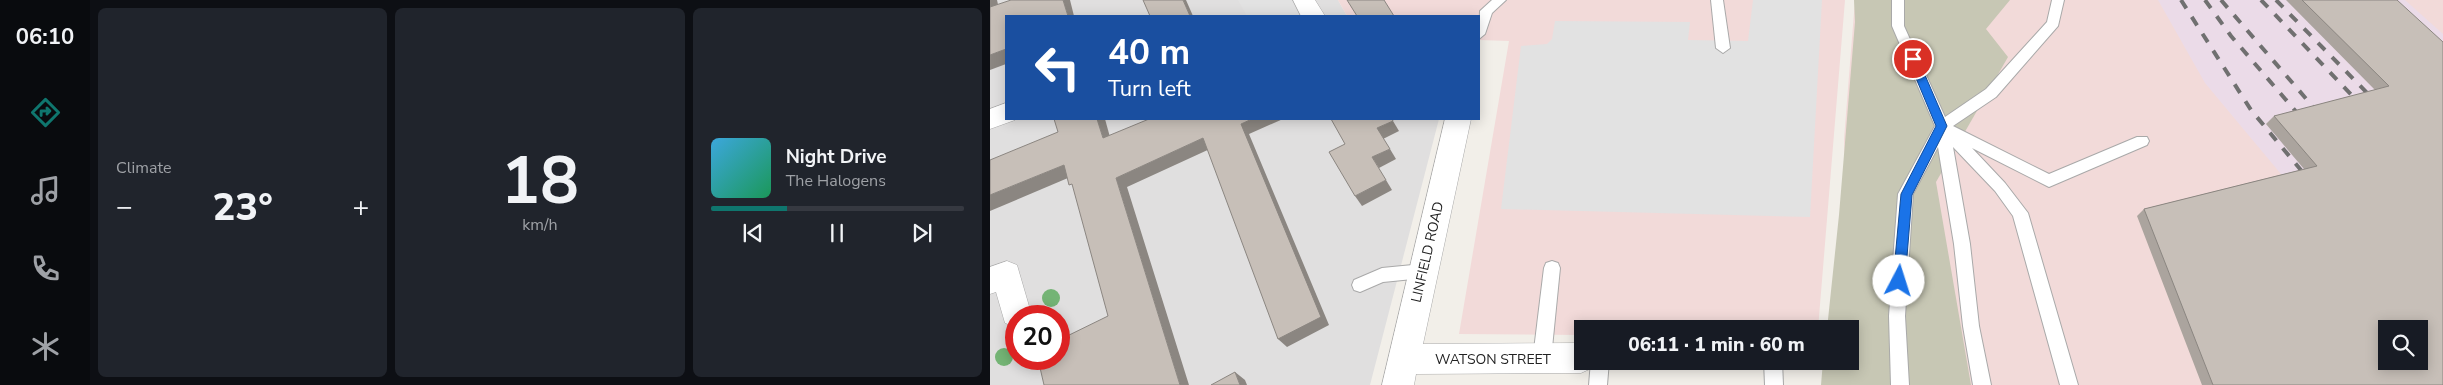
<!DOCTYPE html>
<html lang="en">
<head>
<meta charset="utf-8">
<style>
  :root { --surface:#171b24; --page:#20242c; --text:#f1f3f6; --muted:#9ea1a6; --line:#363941; --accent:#0f766e }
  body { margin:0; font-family:"Nunito Sans",sans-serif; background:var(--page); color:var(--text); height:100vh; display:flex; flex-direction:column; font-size:19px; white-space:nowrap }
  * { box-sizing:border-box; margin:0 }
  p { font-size:16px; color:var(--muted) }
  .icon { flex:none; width:28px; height:28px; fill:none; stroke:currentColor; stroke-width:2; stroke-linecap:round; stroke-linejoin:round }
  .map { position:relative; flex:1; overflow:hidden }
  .drawer { display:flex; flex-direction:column; gap:8px; padding:8px; background:#0d0f14; width:900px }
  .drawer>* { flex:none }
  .guide { position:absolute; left:15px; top:15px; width:475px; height:105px; border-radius:0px; box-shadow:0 2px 12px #0003; background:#1a4fa0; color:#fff; overflow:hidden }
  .buttons { position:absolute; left:1388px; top:320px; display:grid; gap:10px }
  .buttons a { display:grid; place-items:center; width:50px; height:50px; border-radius:0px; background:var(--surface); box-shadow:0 2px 12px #0003; font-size:25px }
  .speed { position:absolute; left:15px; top:305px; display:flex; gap:10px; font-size:25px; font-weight:700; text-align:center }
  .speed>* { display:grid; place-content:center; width:65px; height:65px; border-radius:50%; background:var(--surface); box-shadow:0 2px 12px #0003; line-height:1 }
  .speed .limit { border:8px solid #d22; background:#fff; color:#111 }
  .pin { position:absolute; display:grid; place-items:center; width:42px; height:42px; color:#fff; margin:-21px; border:2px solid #fff; border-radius:50%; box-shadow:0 1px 5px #0007 }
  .me { position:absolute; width:55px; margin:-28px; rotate:5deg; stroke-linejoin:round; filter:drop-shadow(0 0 4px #0008) }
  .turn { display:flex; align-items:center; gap:18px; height:105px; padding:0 20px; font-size:22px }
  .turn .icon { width:65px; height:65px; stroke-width:2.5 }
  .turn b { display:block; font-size:35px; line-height:42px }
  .big { font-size:38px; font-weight:800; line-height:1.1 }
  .drawer .card { flex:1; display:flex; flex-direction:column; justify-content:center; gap:8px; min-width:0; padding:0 18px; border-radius:8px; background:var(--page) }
  .drawer .dial { align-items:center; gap:0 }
  .dial b { font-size:65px; line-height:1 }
  .song { display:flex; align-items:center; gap:15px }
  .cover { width:60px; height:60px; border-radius:8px; background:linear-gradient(135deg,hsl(200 70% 55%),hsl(150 70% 35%)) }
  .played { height:5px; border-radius:2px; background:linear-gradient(90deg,var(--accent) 30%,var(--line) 30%) }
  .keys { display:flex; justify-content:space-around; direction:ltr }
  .heat { display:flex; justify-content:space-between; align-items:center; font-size:28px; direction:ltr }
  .drawer .tiles { flex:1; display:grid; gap:8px; grid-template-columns:repeat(3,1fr) }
  .trip { position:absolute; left:584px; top:320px; width:285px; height:50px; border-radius:0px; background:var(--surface); box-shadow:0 2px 12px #0003; font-weight:800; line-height:50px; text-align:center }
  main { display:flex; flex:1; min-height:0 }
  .tab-bar { display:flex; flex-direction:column; width:90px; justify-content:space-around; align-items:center; background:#090b0e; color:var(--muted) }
  .tab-bar .icon { width:35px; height:35px }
  .tab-bar .active { color:var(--accent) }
  .tab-bar b { font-size:22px; color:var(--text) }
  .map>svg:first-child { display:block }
  .residential { fill:#e0dfdf; fill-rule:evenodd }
  .commercial { fill:#f2dad9; fill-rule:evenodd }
  .industrial { fill:#ebdbe8 }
  .construction { fill:#c7c7b4 }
  .parking { fill:#e2e2e2 }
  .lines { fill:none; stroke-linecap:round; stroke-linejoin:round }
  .lane-casing { stroke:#a9a9a9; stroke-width:2 }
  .street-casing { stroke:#a9a9a9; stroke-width:1 }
  .lane { fill:#fff; fill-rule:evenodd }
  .street { fill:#fff; fill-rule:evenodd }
  .rail { stroke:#707070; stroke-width:4; stroke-dasharray:10 10; stroke-linecap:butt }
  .tree { fill:#74b475 }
  .wall { fill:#aba49e }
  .shaded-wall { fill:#8b8681 }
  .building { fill:#c7bfb8; stroke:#8b8681; fill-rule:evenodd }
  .route { fill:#1a73e8; stroke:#114b97 }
  .labels { text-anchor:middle; stroke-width:4; stroke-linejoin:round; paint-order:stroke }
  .street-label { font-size:14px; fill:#222; stroke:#fff }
</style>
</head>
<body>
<main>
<nav class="tab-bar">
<b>06:10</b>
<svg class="icon active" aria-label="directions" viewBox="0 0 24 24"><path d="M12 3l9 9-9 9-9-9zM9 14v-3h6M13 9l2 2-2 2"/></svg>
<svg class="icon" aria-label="music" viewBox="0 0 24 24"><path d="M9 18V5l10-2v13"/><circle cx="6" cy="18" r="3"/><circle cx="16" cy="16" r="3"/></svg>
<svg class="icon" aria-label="phone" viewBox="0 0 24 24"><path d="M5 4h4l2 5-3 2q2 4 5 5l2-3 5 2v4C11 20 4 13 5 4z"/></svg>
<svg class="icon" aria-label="climate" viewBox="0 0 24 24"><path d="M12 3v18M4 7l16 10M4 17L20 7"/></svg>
</nav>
<section class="drawer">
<div class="tiles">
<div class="card"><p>Climate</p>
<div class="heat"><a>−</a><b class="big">23°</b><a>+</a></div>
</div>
<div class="card dial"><b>18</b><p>km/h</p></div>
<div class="card">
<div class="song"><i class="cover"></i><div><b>Night Drive</b><p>The Halogens</p></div></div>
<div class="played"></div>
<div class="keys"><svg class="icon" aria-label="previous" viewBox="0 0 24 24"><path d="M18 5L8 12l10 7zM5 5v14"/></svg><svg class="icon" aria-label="pause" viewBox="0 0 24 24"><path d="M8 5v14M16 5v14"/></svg><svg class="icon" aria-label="next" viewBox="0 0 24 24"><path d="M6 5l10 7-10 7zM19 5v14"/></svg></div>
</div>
</div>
</section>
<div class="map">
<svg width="1453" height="385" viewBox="0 0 1453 385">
  <rect width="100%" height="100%" fill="#f2efe9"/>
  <path class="residential" d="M0,0H348L357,16H16V119H449L380,385H0ZM26,316H69V359H26Z"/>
  <g class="commercial">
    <polygon points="348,0 855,0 828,329 592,329 592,335 469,334 519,41 489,40 489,16 357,16"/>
    <path d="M865,0H1453V385H859L860,329H858L854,139ZM1396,329H1429V361H1396Z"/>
  </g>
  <polygon class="industrial" points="1168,0 1415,0 1453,34 1453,368 1429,329 1420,329 1215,83"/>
  <polygon class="construction" points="864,0 1020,0 996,29 1018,57 946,182 981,385 831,385 833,361 860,361 860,329 837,329 849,215 865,22"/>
  <g class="parking">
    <polygon points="248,0 314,0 323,16 257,16"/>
    <polygon points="763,0 832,0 820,217 511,209 531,46 557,44 562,39 565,21 700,22 698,40 758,41"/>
  </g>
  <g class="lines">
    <defs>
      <g id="lane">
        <polygon points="502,0 516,0 502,13 495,34 489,39 490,11"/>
        <polygon points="721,0 733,0 740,48 733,53 726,48"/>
        <polygon points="902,0 914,0 914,26 955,117 996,89 1057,22 1062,0 1074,0 1068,26 1006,97 963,126 1059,174 1147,137 1157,137 1159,141 1157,145 1059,187 982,148 1015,183 1038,213 1088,385 1070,385 1023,216 1005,191 963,147 980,244 989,326 1001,385 983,385 973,326 964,244 948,147 923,194 915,316 919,385 901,385 899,316 908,194 945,126 902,26"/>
        <polygon points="562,261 568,263 570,268 561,358 558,364 552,366 546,364 543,358 554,268 556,263"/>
        <polygon points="433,264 439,266 441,271 439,276 433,278 393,282 370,292 364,290 362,285 364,280 392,268"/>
        <polygon points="601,361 619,361 617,385 599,385"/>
        <polygon points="774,361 792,361 793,385 775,385"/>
      </g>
      <g id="street">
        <polygon points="303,0 325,0 335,16 311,16"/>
        <polygon points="16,103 16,119 25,120 0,129 0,109"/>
        <polygon points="455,119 481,119 433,344 591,343 592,361 605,361 602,368 591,373 426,374 424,385 392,385"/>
        <polygon points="17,261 27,265 41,313 40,316 26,316 26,327 15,323 6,292 0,294 0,267"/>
      </g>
    </defs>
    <use href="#lane" class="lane-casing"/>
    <use href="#street" class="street-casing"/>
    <use href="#lane" class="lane"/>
    <use href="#street" class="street"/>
    <g class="rail">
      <polyline points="1191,0 1261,110 1320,181"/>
      <polyline points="1215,0 1241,36 1315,122"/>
      <polyline points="1231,0 1331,116"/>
      <polyline points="1271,0 1373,107"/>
      <polyline points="1286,0 1386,102"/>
    </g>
  </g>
  <g class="tree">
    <circle cx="61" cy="298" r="9"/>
    <circle cx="14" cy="357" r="9"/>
  </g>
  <polygon class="wall" points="1296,0 1407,0 1453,385 1212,385 1147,216 1154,209 1314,169 1276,124 1284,116 1385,90"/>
  <g class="shaded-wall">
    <polygon points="0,0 7,0 11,18 0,8"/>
    <polygon points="73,0 80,0 84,16 78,16"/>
    <polygon points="193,0 196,0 203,16 200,16"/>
    <polygon points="16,49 16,64 0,70 0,55"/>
    <polygon points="107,119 115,119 123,148 113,138"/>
    <polygon points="262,119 293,119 259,134 339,325 297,347 288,339 251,124"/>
    <polygon points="403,121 409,131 393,139 387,128"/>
    <polygon points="213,138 222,148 137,187 199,385 190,385 126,178"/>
    <polygon points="400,149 406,159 389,168 382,157"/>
    <polygon points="74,165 85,175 0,211 0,195"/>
    <polygon points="396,180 402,190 372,206 365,196"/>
    <polygon points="245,372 255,380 257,385 250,385"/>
  </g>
  <g class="building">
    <polygon points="21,0 73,0 78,16 16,16 16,49 0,55 0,7"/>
    <polygon points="153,0 193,0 200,16 160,16"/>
    <polygon points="357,0 394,0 404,16 367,16"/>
    <path d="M1312,0H1407L1453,42V385H1223L1154,209L1327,166L1284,116L1399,86ZM1396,329H1429V361H1396Z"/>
    <polygon points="64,119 107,119 113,138 159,119 262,119 251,124 331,317 288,339 213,138 126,178 190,385 54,385 48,359 69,359 69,340 118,316 82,184 79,185 74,165 0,195 0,160 68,132"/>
    <polygon points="341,119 402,119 403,121 387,128 400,149 382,157 396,180 365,196 339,152 355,144"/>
    <polygon points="245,372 250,385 221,385"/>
  </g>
  <polygon class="route" points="923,56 928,59 957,126 922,195 915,281 909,287 903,281 911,194 946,126 918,59"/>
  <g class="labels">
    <g class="street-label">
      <text transform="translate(437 252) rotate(-77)" y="5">LINFIELD ROAD</text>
      <text x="503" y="364">WATSON STREET</text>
    </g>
  </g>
</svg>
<div class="buttons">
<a><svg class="icon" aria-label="search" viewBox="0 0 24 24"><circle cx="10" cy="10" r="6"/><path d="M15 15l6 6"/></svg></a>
</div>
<div class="speed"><div class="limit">20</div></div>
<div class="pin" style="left:923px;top:59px;background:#d93025"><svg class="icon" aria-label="arrive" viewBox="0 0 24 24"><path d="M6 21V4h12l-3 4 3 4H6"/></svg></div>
<svg class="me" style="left:909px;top:281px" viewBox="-20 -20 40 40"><circle r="19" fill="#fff"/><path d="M0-13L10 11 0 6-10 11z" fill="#1a73e8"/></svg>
<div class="trip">06:11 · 1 min · 60 m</div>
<div class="guide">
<div class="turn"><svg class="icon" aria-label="left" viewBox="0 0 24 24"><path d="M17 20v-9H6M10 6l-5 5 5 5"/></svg><div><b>40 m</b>Turn left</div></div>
</div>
</div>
</main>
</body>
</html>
